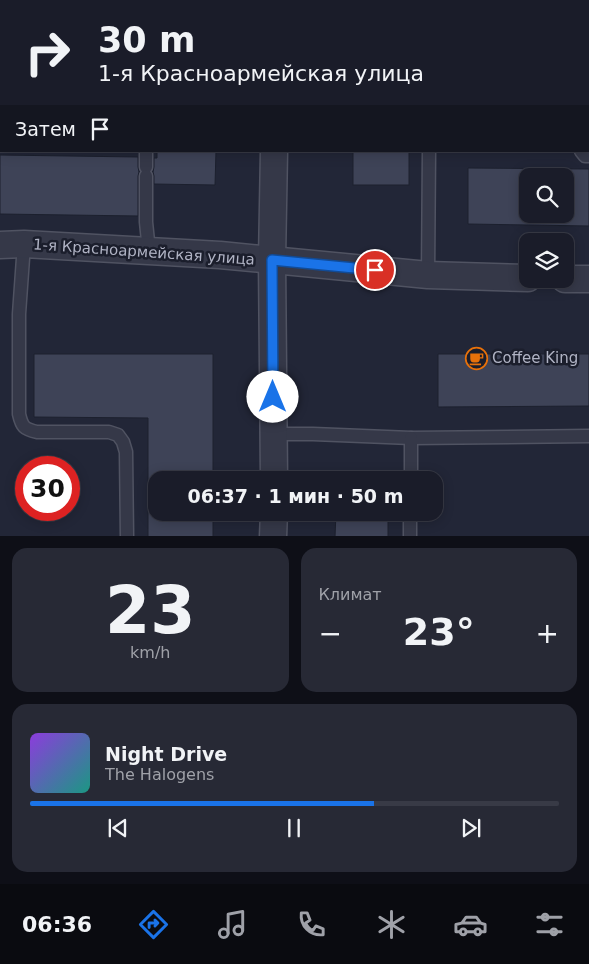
<!DOCTYPE html>
<html lang="ru">
<head>
<meta charset="utf-8">
<style>
  :root { --surface:#1a1c29; --page:#272935; --text:#f1f3f6; --muted:#9fa1a8; --line:#383a46; --accent:#1a73e8 }
  body { margin:0; font-family:"DejaVu Sans",sans-serif; background:var(--page); color:var(--text); height:100vh; display:flex; flex-direction:column; font-size:19px; white-space:nowrap }
  * { box-sizing:border-box; margin:0 }
  p { font-size:16px; color:var(--muted) }
  .icon { flex:none; width:28px; height:28px; fill:none; stroke:currentColor; stroke-width:2; stroke-linecap:round; stroke-linejoin:round }
  .map { position:relative; height:536px; overflow:hidden }
  .details { display:flex; flex-direction:column; gap:12px; padding:12px; background:#0e0f17; flex:1 }
  .details>* { flex:none }
  .banner { position:absolute; left:0px; top:0px; width:590px; height:152px; box-shadow:0 2px 12px #0003,0 0 0 1px var(--line); background:#1a1c29; color:var(--text); overflow:hidden }
  .buttons { position:absolute; left:519px; top:168px; display:grid; gap:10px }
  .buttons a { display:grid; place-items:center; width:55px; height:55px; border-radius:10px; background:var(--surface); box-shadow:0 2px 12px #0003,0 0 0 1px var(--line); font-size:25px }
  .speed { position:absolute; left:15px; top:456px; display:flex; gap:10px; font-size:25px; font-weight:700; text-align:center }
  .speed>* { display:grid; place-content:center; width:65px; height:65px; border-radius:50%; background:var(--surface); box-shadow:0 2px 12px #0003,0 0 0 1px var(--line); line-height:1 }
  .speed .limit { border:8px solid #d22; background:#fff; color:#111 }
  .pin { position:absolute; display:grid; place-items:center; width:42px; height:42px; color:#fff; margin:-21px; border:2px solid #fff; border-radius:50%; box-shadow:0 1px 5px #0007 }
  .me { position:absolute; width:55px; margin:-28px; rotate:0deg; stroke-linejoin:round; filter:drop-shadow(0 0 4px #0008) }
  .turn { display:flex; align-items:center; gap:18px; height:105px; padding:0 15px; font-size:22px }
  .turn .icon { width:65px; height:65px; stroke-width:2.5 }
  .turn b { display:block; font-size:35px; line-height:42px }
  .then { display:flex; align-items:center; height:48px; padding:0 15px; background:#0003; gap:10px; font-size:19px }
  .big { font-size:38px; font-weight:700; line-height:1.1 }
  .details .card { flex:1; display:flex; flex-direction:column; justify-content:center; gap:8px; min-width:0; padding:0 18px; border-radius:15px; background:var(--page) }
  .details .dial { align-items:center; gap:0 }
  .dial b { font-size:65px; line-height:1 }
  .song { display:flex; align-items:center; gap:15px }
  .cover { width:60px; height:60px; border-radius:8px; background:linear-gradient(135deg,hsl(270 70% 55%),hsl(170 70% 35%)) }
  .played { height:5px; border-radius:2px; background:linear-gradient(90deg,var(--accent) 65%,var(--line) 65%) }
  .keys { display:flex; justify-content:space-around; direction:ltr }
  .heat { display:flex; justify-content:space-between; align-items:center; font-size:28px; direction:ltr }
  .details .tiles { flex:1; display:grid; gap:12px; grid-template-columns:1fr 1fr }
  .card:last-child { grid-column:span 2 }
  .trip { position:absolute; left:148px; top:471px; width:295px; height:50px; border-radius:15px; background:var(--surface); box-shadow:0 2px 12px #0003,0 0 0 1px var(--line); font-weight:700; line-height:50px; text-align:center }
  .tab-bar { display:flex; height:80px; justify-content:space-around; align-items:center; background:#0a0b10; color:var(--muted) }
  .tab-bar .icon { width:35px; height:35px }
  .tab-bar .active { color:var(--accent) }
  .tab-bar b { font-size:22px; color:var(--text) }
  .map>svg:first-child { display:block }
  .building { fill:#3e4357; stroke:#1c202e; fill-rule:evenodd }
  .lines { fill:none; stroke-linecap:round; stroke-linejoin:round }
  .lane-casing { stroke:#505362; stroke-width:15 }
  .street-casing { stroke:#505362; stroke-width:29 }
  .path { stroke:#414e56; stroke-width:3; stroke-dasharray:4 4; stroke-linecap:butt }
  .lane { stroke:#353848; stroke-width:12 }
  .street { stroke:#353848; stroke-width:26 }
  .route-casing { stroke:#114b97; stroke-width:12 }
  .route { stroke:#1a73e8; stroke-width:9 }
  .labels { text-anchor:middle; stroke-width:5; stroke-linejoin:round; paint-order:stroke }
  .street-label { font-size:15px; fill:#b0b3c4; stroke:#1b1e2c }
  .poi-label { font-size:15px; fill:#b0b3c4; stroke:#1b1e2c; text-anchor:start }
</style>
</head>
<body>
<div class="map">
<svg width="589" height="537" viewBox="0 0 589 537">
  <rect width="100%" height="100%" fill="#222637"/>
  <g class="building">
    <polygon points="157,151 216,151 215,185 154,184 154,176 153,172 154,167 154,158 157,158"/>
    <rect x="353" y="151" width="56" height="34"/>
    <polygon points="0,155 138,157 138,167 139,172 138,176 138,216 0,214"/>
    <path d="M468,168L589,169V226L468,224ZM528,176H565V214H528Z"/>
    <polygon points="34,354 213,354 213,480 156,480 156,512 213,512 213,537 148,537 148,418 34,417"/>
    <polygon points="438,354 589,354 589,406 438,407"/>
    <polygon points="336,512 388,512 388,537 335,537"/>
  </g>
  <g class="lines">
    <defs>
      <g id="lane">
        <polyline points="126,0 127,1"/>
        <polyline points="430,1 430,0"/>
        <polyline points="579,1 579,0"/>
        <polyline points="0,119 1,119"/>
        <polyline points="581,151 585,156 589,156"/>
        <polyline points="146,167 146,151"/>
        <polyline points="146,176 146,222 149,251"/>
        <path d="M24,244L19,314V414C22,427 24,429 37,432H109L118,435L123,442L126,452L127,537"/>
        <polyline points="428,275 429,151"/>
        <polyline points="274,434 313,434 411,438 589,436"/>
        <polyline points="411,480 411,438"/>
        <polyline points="410,537 410,512"/>
      </g>
      <g id="street">
        <polyline points="275,1 275,0"/>
        <polyline points="0,245 24,244 220,255 428,275 528,278"/>
        <polyline points="565,279 589,279"/>
        <polyline points="274,480 272,260 274,151"/>
        <polyline points="273,537 274,512"/>
      </g>
    </defs>
    <use href="#lane" class="lane-casing"/>
    <use href="#street" class="street-casing"/>
    <g class="path">
      <polyline points="497,0 498,1"/>
      <polyline points="0,12 1,13"/>
    </g>
    <use href="#lane" class="lane"/>
    <use href="#street" class="street"/>
  </g>
  <g class="lines">
    <defs>
      <polyline id="route" points="273,397 272,260 375,270"/>
    </defs>
    <use href="#route" class="route-casing"/>
    <use href="#route" class="route"/>
  </g>
  <defs>
    <symbol id="cafe-ring" viewBox="-11 -11 22 22"><circle r="9.5" fill="#1b1e2c" stroke="#e8710a" stroke-width="1.5"/><path d="M-5.5-4.5H6V0H3Q3 3.5 0 3.5H-2.5Q-5.5 3.5-5.5 0ZM3-3.2v2h1.7v-2ZM-6 4.5H4V6H-6Z" fill="#e8710a"/></symbol>
  </defs>
  <g fill-rule="evenodd">
    <use href="#cafe-ring" x="464" y="346" width="25" height="25"/>
  </g>
  <g class="labels">
    <g class="street-label">
      <text transform="translate(144 252) rotate(4)" y="5">1-я Красноармейская улица</text>
    </g>
    <g class="poi-label">
      <text x="492" y="363">Coffee King</text>
    </g>
  </g>
</svg>
<div class="buttons">
<a><svg class="icon" aria-label="search" viewBox="0 0 24 24"><circle cx="10" cy="10" r="6"/><path d="M15 15l6 6"/></svg></a>
<a><svg class="icon" aria-label="layers" viewBox="0 0 24 24"><path d="M12 4l9 5-9 5-9-5zM3 14l9 5 9-5"/></svg></a>
</div>
<div class="speed"><div class="limit">30</div></div>
<div class="pin" style="left:375px;top:270px;background:#d93025"><svg class="icon" aria-label="arrive" viewBox="0 0 24 24"><path d="M6 21V4h12l-3 4 3 4H6"/></svg></div>
<svg class="me" style="left:273px;top:397px" viewBox="-20 -20 40 40"><circle r="19" fill="#fff"/><path d="M0-13L10 11 0 6-10 11z" fill="#1a73e8"/></svg>
<div class="trip">06:37 · 1 мин · 50 m</div>
<div class="banner">
<div class="turn"><svg class="icon" aria-label="right" viewBox="0 0 24 24"><path d="M7 20v-9h11M14 6l5 5-5 5"/></svg><div><b>30 m</b>1-я Красноармейская улица</div></div>
<div class="then">Затем<svg class="icon" aria-label="arrive" viewBox="0 0 24 24"><path d="M6 21V4h12l-3 4 3 4H6"/></svg></div>
</div>
</div>
<section class="details">
<div class="tiles">
<div class="card dial"><b>23</b><p>km/h</p></div>
<div class="card"><p>Климат</p>
<div class="heat"><a>−</a><b class="big">23°</b><a>+</a></div>
</div>
<div class="card">
<div class="song"><i class="cover"></i><div><b>Night Drive</b><p>The Halogens</p></div></div>
<div class="played"></div>
<div class="keys"><svg class="icon" aria-label="previous" viewBox="0 0 24 24"><path d="M18 5L8 12l10 7zM5 5v14"/></svg><svg class="icon" aria-label="pause" viewBox="0 0 24 24"><path d="M8 5v14M16 5v14"/></svg><svg class="icon" aria-label="next" viewBox="0 0 24 24"><path d="M6 5l10 7-10 7zM19 5v14"/></svg></div>
</div>
</div>
</section>
<nav class="tab-bar">
<b>06:36</b>
<svg class="icon active" aria-label="directions" viewBox="0 0 24 24"><path d="M12 3l9 9-9 9-9-9zM9 14v-3h6M13 9l2 2-2 2"/></svg>
<svg class="icon" aria-label="music" viewBox="0 0 24 24"><path d="M9 18V5l10-2v13"/><circle cx="6" cy="18" r="3"/><circle cx="16" cy="16" r="3"/></svg>
<svg class="icon" aria-label="phone" viewBox="0 0 24 24"><path d="M5 4h4l2 5-3 2q2 4 5 5l2-3 5 2v4C11 20 4 13 5 4z"/></svg>
<svg class="icon" aria-label="climate" viewBox="0 0 24 24"><path d="M12 3v18M4 7l16 10M4 17L20 7"/></svg>
<svg class="icon" aria-label="car" viewBox="0 0 24 24"><path d="M5 17H2v-5l4-1 3-4h7l3 4 3 1v5h-3M9 17h6M6 11h13"/><circle cx="7" cy="17" r="2"/><circle cx="17" cy="17" r="2"/></svg>
<svg class="icon" aria-label="filters" viewBox="0 0 24 24"><path d="M4 7h16M4 17h16"/><circle cx="9" cy="7" r="2"/><circle cx="15" cy="17" r="2"/></svg>
</nav>
</body>
</html>
